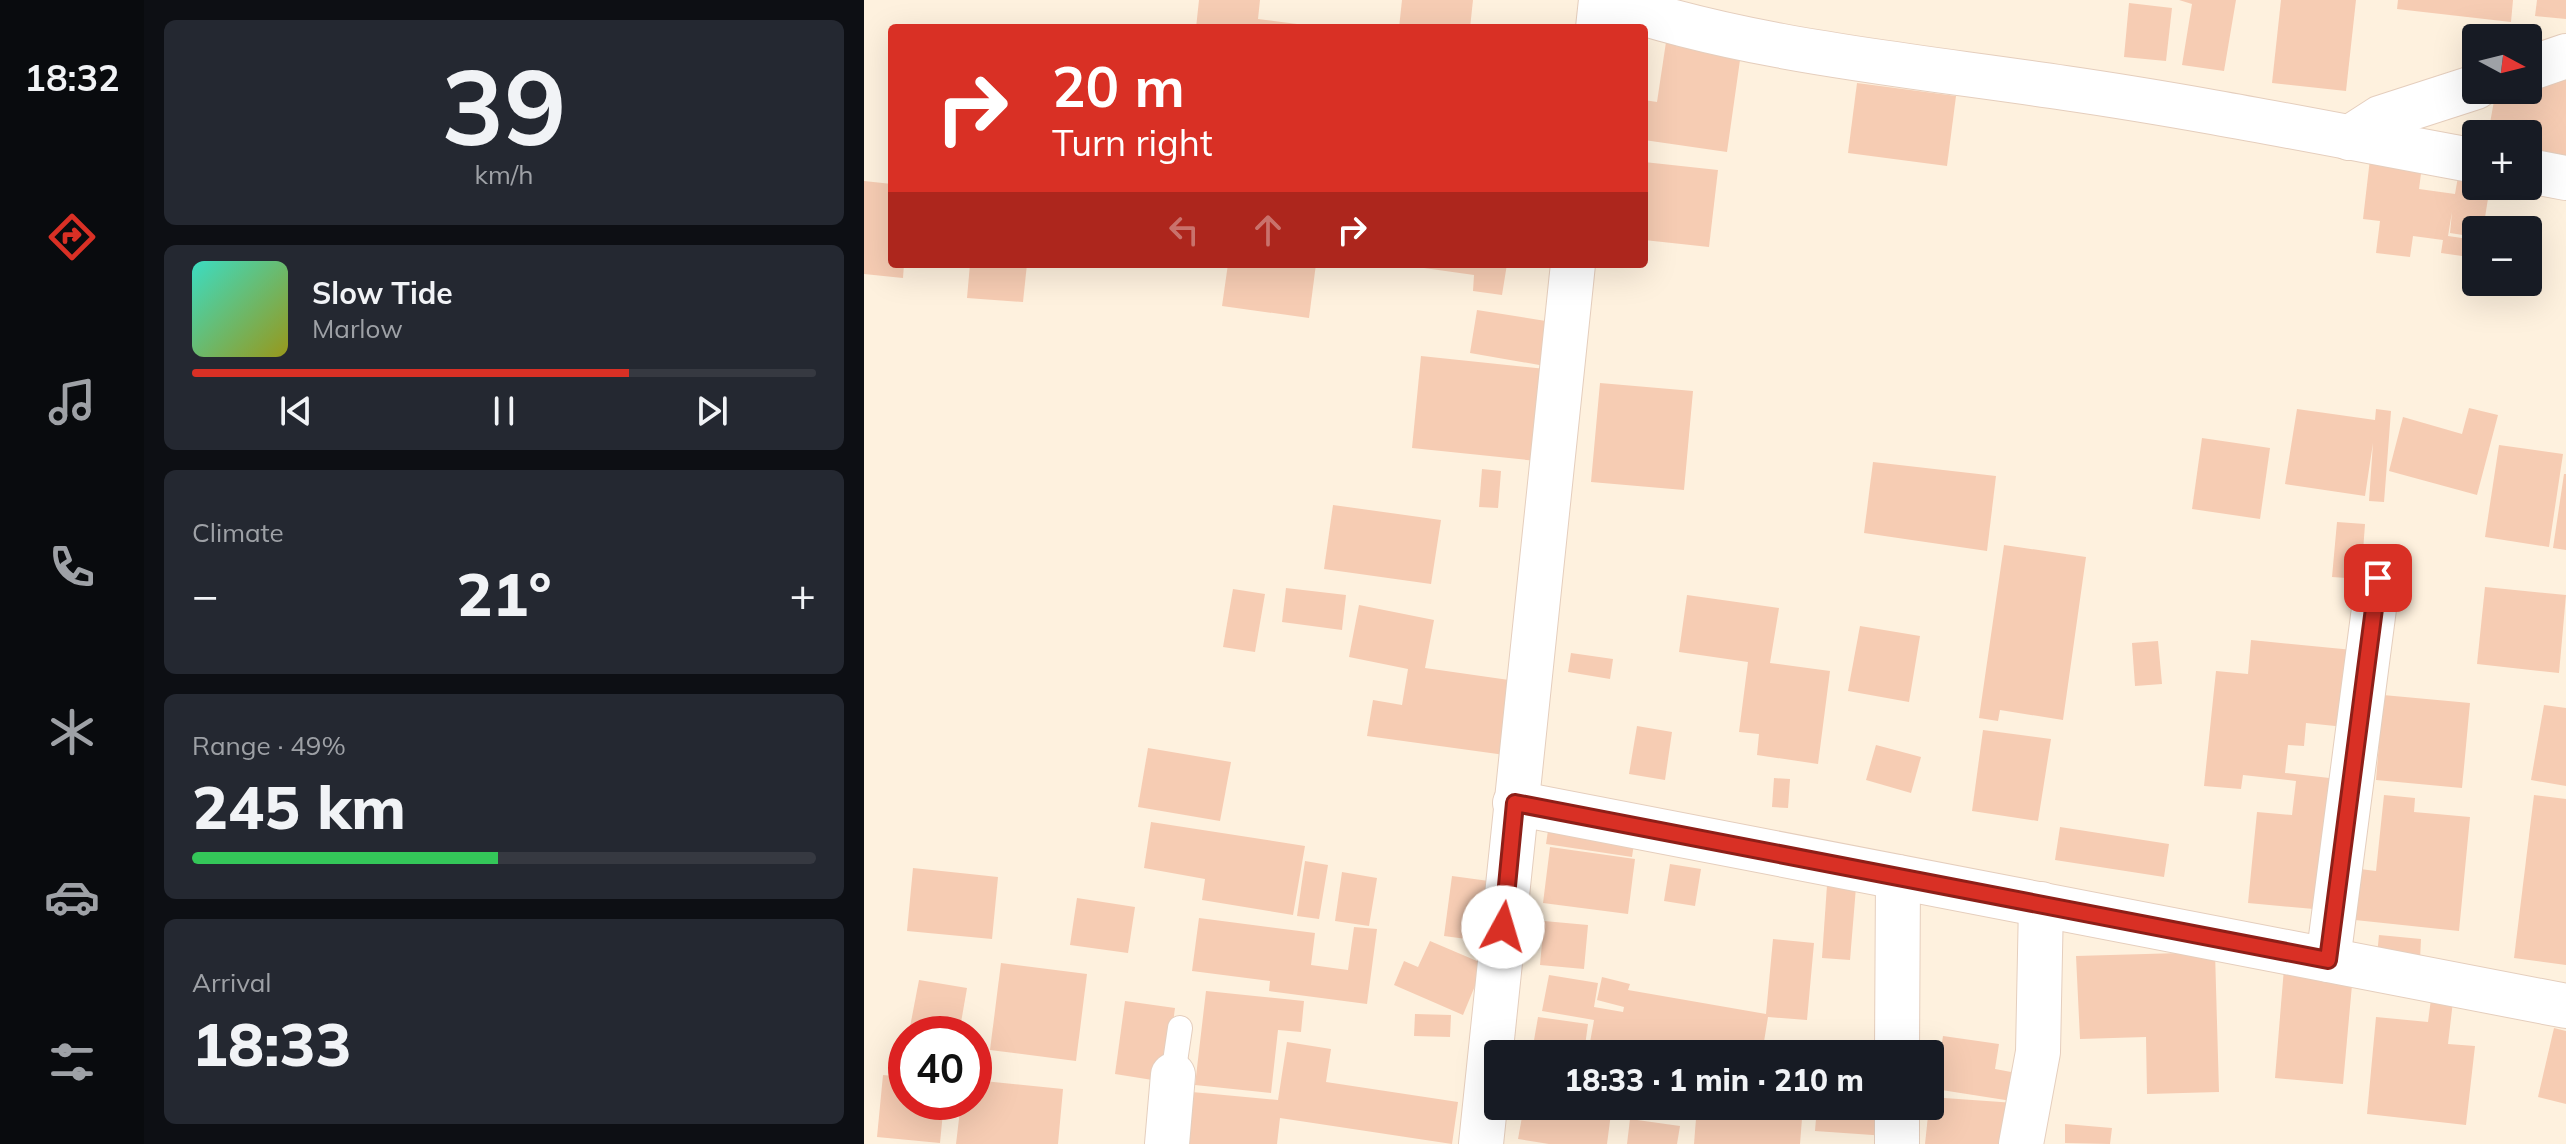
<!DOCTYPE html>
<html lang="en">
<head>
<meta charset="utf-8">
<style>
  :root { --surface:#171b24; --page:#242831; --text:#f1f3f6; --muted:#9ea1a6; --line:#363941; --accent:#d93025 }
  body { margin:0; font-family:Mulish,sans-serif; background:var(--page); color:var(--text); height:100vh; display:flex; flex-direction:column; font-size:30px; white-space:nowrap }
  * { box-sizing:border-box; margin:0 }
  p { font-size:26px; color:var(--muted) }
  .icon { flex:none; width:44px; height:44px; fill:none; stroke:currentColor; stroke-width:2; stroke-linecap:round; stroke-linejoin:round }
  .map { position:relative; flex:1; overflow:hidden }
  .details { display:flex; flex-direction:column; gap:20px; padding:20px; background:#0d0f14; width:720px }
  .details>* { flex:none }
  .guide { position:absolute; left:24px; top:24px; width:760px; height:244px; border-radius:8px; box-shadow:0 8px 32px #0002; background:#d93025; color:#fff; overflow:hidden }
  .needle { width:52px; rotate:97deg }
  .controls { position:absolute; left:1598px; top:24px; display:grid; gap:16px }
  .controls a { display:grid; place-items:center; width:80px; height:80px; border-radius:8px; background:var(--surface); box-shadow:0 8px 32px #0002; font-size:40px }
  .speed { position:absolute; left:24px; top:1016px; display:flex; gap:16px; font-size:40px; font-weight:700; text-align:center }
  .speed>* { display:grid; place-content:center; width:104px; height:104px; border-radius:50%; background:var(--surface); box-shadow:0 8px 32px #0002; line-height:1 }
  .speed .limit { border:12px solid #d22; background:#fff; color:#111 }
  .pin { position:absolute; display:grid; place-items:center; width:68px; height:68px; color:#fff; margin:-34px; border-radius:16px; box-shadow:0 4px 12px #0006 }
  .me { position:absolute; width:88px; margin:-44px; rotate:6deg; stroke-linejoin:round; filter:drop-shadow(0 0 6px #0008) }
  .turn { display:flex; align-items:center; gap:28px; height:168px; padding:0 32px; font-size:36px }
  .turn .icon { width:104px; height:104px; stroke-width:2.5 }
  .turn b { display:block; font-size:56px; line-height:68px }
  .lanes { display:flex; align-items:center; height:76px; padding:0 32px; background:#0003; justify-content:center; gap:40px; direction:ltr }
  .lanes .off { opacity:.35 }
  .big { font-size:60px; font-weight:800; line-height:1.1 }
  .details .card { flex:1; display:flex; flex-direction:column; justify-content:center; gap:12px; min-width:0; padding:0 28px; border-radius:12px; background:var(--page) }
  .details .dial { align-items:center; gap:0 }
  .dial b { font-size:104px; line-height:1 }
  .song { display:flex; align-items:center; gap:24px }
  .cover { width:96px; height:96px; border-radius:12px; background:linear-gradient(135deg,hsl(170 70% 55%),hsl(60 70% 35%)) }
  .played { height:8px; border-radius:4px; background:linear-gradient(90deg,var(--accent) 70%,var(--line) 70%) }
  .keys { display:flex; justify-content:space-around; direction:ltr }
  .heat { display:flex; justify-content:space-between; align-items:center; font-size:44px; direction:ltr }
  .charge { height:12px; border-radius:6px; background:linear-gradient(90deg,#34c759 49%,var(--line) 0) }
  .trip { position:absolute; left:620px; top:1040px; width:460px; height:80px; border-radius:8px; background:var(--surface); box-shadow:0 8px 32px #0002; font-weight:800; line-height:80px; text-align:center }
  main { display:flex; flex:1; min-height:0 }
  .tabs { display:flex; flex-direction:column; width:144px; justify-content:space-around; align-items:center; background:#090b0e; color:var(--muted) }
  .tabs .icon { width:56px; height:56px }
  .tabs .selected { color:var(--accent) }
  .tabs b { font-size:36px; color:var(--text) }
  .map>svg:first-child { display:block }
  .building { fill:#f6ccb3 }
  .lines { fill:none; stroke-linecap:round; stroke-linejoin:round }
  .service-casing { stroke:#e5cebd; stroke-width:26 }
  .minor-casing { stroke:#e5cebd; stroke-width:46 }
  .tertiary-casing { stroke:#e5cebd; stroke-width:46 }
  .service { stroke:#fff; stroke-width:24 }
  .minor { stroke:#fff; stroke-width:44 }
  .tertiary { stroke:#fff; stroke-width:44 }
  .route-casing { stroke:#8d1f18; stroke-width:20 }
  .route { stroke:#d93025; stroke-width:14 }
</style>
</head>
<body>
<main>
<nav class="tabs">
<b>18:32</b>
<svg class="icon selected" aria-label="directions" viewBox="0 0 24 24"><path d="M12 3l9 9-9 9-9-9zM9 14v-3h6M13 9l2 2-2 2"/></svg>
<svg class="icon" aria-label="music" viewBox="0 0 24 24"><path d="M9 18V5l10-2v13"/><circle cx="6" cy="18" r="3"/><circle cx="16" cy="16" r="3"/></svg>
<svg class="icon" aria-label="phone" viewBox="0 0 24 24"><path d="M5 4h4l2 5-3 2q2 4 5 5l2-3 5 2v4C11 20 4 13 5 4z"/></svg>
<svg class="icon" aria-label="climate" viewBox="0 0 24 24"><path d="M12 3v18M4 7l16 10M4 17L20 7"/></svg>
<svg class="icon" aria-label="car" viewBox="0 0 24 24"><path d="M5 17H2v-5l4-1 3-4h7l3 4 3 1v5h-3M9 17h6M6 11h13"/><circle cx="7" cy="17" r="2"/><circle cx="17" cy="17" r="2"/></svg>
<svg class="icon" aria-label="filters" viewBox="0 0 24 24"><path d="M4 7h16M4 17h16"/><circle cx="9" cy="7" r="2"/><circle cx="15" cy="17" r="2"/></svg>
</nav>
<section class="details">
<div class="card dial"><b>39</b><p>km/h</p></div>
<div class="card">
<div class="song"><i class="cover"></i><div><b>Slow Tide</b><p>Marlow</p></div></div>
<div class="played"></div>
<div class="keys"><svg class="icon" aria-label="previous" viewBox="0 0 24 24"><path d="M18 5L8 12l10 7zM5 5v14"/></svg><svg class="icon" aria-label="pause" viewBox="0 0 24 24"><path d="M8 5v14M16 5v14"/></svg><svg class="icon" aria-label="next" viewBox="0 0 24 24"><path d="M6 5l10 7-10 7zM19 5v14"/></svg></div>
</div>
<div class="card"><p>Climate</p>
<div class="heat"><a>−</a><b class="big">21°</b><a>+</a></div>
</div>
<div class="card"><p>Range · 49%</p><b class="big">245 km</b><div class="charge"></div></div>
<div class="card"><p>Arrival</p><b class="big">18:33</b></div>
</section>
<div class="map">
<svg width="1702" height="1144" viewBox="0 0 1702 1144">
  <rect width="100%" height="100%" fill="#fef1de"/>
  <g class="building">
    <polygon points="335,0 396,0 394,19 441,25 441,28 332,28"/>
    <polygon points="538,0 609,0 606,28 535,28"/>
    <polygon points="1315,0 1372,0 1360,71 1318,65 1328,4"/>
    <polygon points="1417,0 1492,0 1482,91 1408,83"/>
    <polygon points="1534,0 1649,0 1647,22 1533,9"/>
    <polygon points="1673,0 1702,0 1702,19 1671,16"/>
    <polygon points="1265,3 1308,8 1302,61 1260,57"/>
    <polygon points="802,42 877,53 863,152 780,140 780,100 793,102"/>
    <polygon points="1702,76 1702,172 1664,166 1664,134 1624,134 1632,90 1664,90"/>
    <polygon points="993,83 1092,96 1083,166 984,153"/>
    <polygon points="1506,159 1558,166 1555,189 1591,194 1596,165 1612,167 1612,186 1626,186 1619,230 1612,230 1612,237 1586,233 1588,212 1584,236 1612,240 1612,258 1577,253 1579,240 1549,236 1546,257 1512,253 1516,221 1499,219"/>
    <polygon points="780,162 854,170 845,247 780,240"/>
    <polygon points="0,181 28,184 28,264 40,264 39,278 0,274"/>
    <polygon points="106,264 163,264 159,302 103,298"/>
    <polygon points="364,264 452,264 445,318 358,306"/>
    <polygon points="561,264 643,264 638,295 609,291 610,275 560,268"/>
    <polygon points="613,310 688,322 681,366 606,353"/>
    <polygon points="557,356 682,369 673,461 548,448"/>
    <polygon points="736,383 829,391 820,490 727,482"/>
    <polygon points="1605,408 1634,415 1613,495 1525,471 1539,417 1598,434"/>
    <polygon points="1433,409 1511,420 1512,409 1527,411 1520,502 1505,501 1509,443 1501,496 1421,484"/>
    <polygon points="1338,438 1406,448 1396,519 1328,509"/>
    <polygon points="1635,445 1699,454 1685,547 1621,537"/>
    <polygon points="1009,462 1132,476 1123,551 1000,533"/>
    <polygon points="618,469 637,471 634,508 615,507"/>
    <polygon points="1700,474 1702,474 1702,550 1689,548"/>
    <polygon points="469,505 577,520 567,584 460,569"/>
    <polygon points="1473,522 1501,524 1497,579 1468,577"/>
    <polygon points="1140,545 1222,557 1199,720 1136,710 1134,721 1115,718"/>
    <polygon points="1621,587 1702,595 1695,673 1613,664"/>
    <polygon points="422,588 482,595 478,630 418,622"/>
    <polygon points="369,589 401,594 391,652 359,647"/>
    <polygon points="823,595 915,608 906,663 966,671 954,764 893,755 895,734 875,732 884,662 815,652"/>
    <polygon points="495,605 570,620 561,668 652,681 641,755 503,736 509,700 538,705 544,669 485,657"/>
    <polygon points="996,626 1056,636 1045,702 984,691"/>
    <polygon points="1387,640 1489,650 1481,727 1442,723 1440,746 1424,745 1421,773 1474,779 1461,910 1384,903 1393,812 1428,815 1432,781 1379,775 1377,789 1340,786 1352,671 1384,674"/>
    <polygon points="1294,641 1298,684 1271,686 1268,643"/>
    <polygon points="707,653 749,659 746,679 704,672"/>
    <polygon points="1519,695 1606,703 1598,788 1512,780"/>
    <polygon points="1680,705 1702,708 1702,786 1667,780"/>
    <polygon points="773,726 808,732 801,780 765,774"/>
    <polygon points="1119,730 1187,739 1174,821 1108,811"/>
    <polygon points="1012,745 1057,757 1047,793 1002,780"/>
    <polygon points="284,748 367,762 356,821 274,807"/>
    <polygon points="910,778 926,779 924,808 908,807"/>
    <polygon points="1520,795 1551,798 1550,812 1606,817 1595,931 1491,920 1496,869 1512,871"/>
    <polygon points="1670,795 1702,799 1702,965 1650,958"/>
    <polygon points="686,817 772,830 768,857 682,844"/>
    <polygon points="287,822 441,846 429,915 338,900 341,879 280,868"/>
    <polygon points="1196,827 1305,844 1300,877 1191,860"/>
    <polygon points="686,847 771,859 764,914 679,903"/>
    <polygon points="441,861 464,865 455,919 433,916"/>
    <polygon points="806,864 837,869 831,906 800,901"/>
    <polygon points="49,868 134,877 128,939 43,931"/>
    <polygon points="478,872 513,878 505,926 471,921"/>
    <polygon points="588,876 625,881 617,941 580,936"/>
    <polygon points="963,885 992,887 986,960 958,958"/>
    <polygon points="213,898 271,907 264,953 206,945"/>
    <polygon points="335,918 451,933 447,965 484,970 490,927 513,929 503,1004 405,991 406,981 328,971"/>
    <polygon points="680,921 724,925 720,969 676,965"/>
    <polygon points="1515,935 1557,939 1556,960 1513,956"/>
    <polygon points="909,939 950,943 943,1020 904,1017 898,1054 879,1052 878,1054 763,1054 725,1048 730,1020 678,1011 685,975 734,983 730,1007 759,1012 760,1007 733,1000 738,977 766,984 764,990 902,1014"/>
    <polygon points="566,941 620,964 599,1015 530,985 540,961 554,967"/>
    <polygon points="1351,952 1355,1092 1283,1094 1282,1037 1216,1039 1212,956"/>
    <polygon points="137,963 223,974 212,1061 126,1050"/>
    <polygon points="1420,968 1489,974 1479,1084 1411,1078"/>
    <polygon points="55,980 103,988 95,1034 46,1027"/>
    <polygon points="342,991 440,1001 437,1032 414,1030 407,1093 331,1085"/>
    <polygon points="1567,999 1589,1001 1584,1044 1611,1046 1602,1125 1503,1114 1512,1017 1564,1022"/>
    <polygon points="261,1001 311,1008 301,1082 251,1074"/>
    <polygon points="551,1014 587,1015 586,1037 550,1036"/>
    <polygon points="674,1017 724,1024 720,1053 669,1046"/>
    <polygon points="1690,1028 1702,1031 1702,1104 1674,1097"/>
    <polygon points="1079,1036 1135,1044 1131,1069 1158,1074 1154,1102 1071,1089"/>
    <polygon points="423,1042 467,1049 462,1082 594,1102 588,1144 416,1118 413,1144 323,1144 328,1092 414,1100"/>
    <polygon points="19,1075 42,1077 42,1102 80,1102 76,1143 13,1137"/>
    <polygon points="110,1080 199,1089 194,1144 92,1144 97,1102 110,1102"/>
    <polygon points="1066,1097 1151,1103 1147,1144 1061,1144"/>
    <polygon points="660,1106 748,1106 743,1144 685,1144 654,1139"/>
    <polygon points="833,1106 939,1106 936,1144 830,1144"/>
    <polygon points="953,1106 1026,1106 1023,1136 951,1131"/>
    <polygon points="766,1119 816,1126 813,1144 763,1144"/>
    <polygon points="1201,1124 1248,1128 1246,1144 1201,1143"/>
  </g>
  <g class="lines">
    <defs>
      <polyline id="service" points="309,1075 316,1028"/>
      <g id="minor">
        <path d="M738,0C883,51 1049,65 1201,88C1339,108 1475,136 1612,161"/>
        <polyline points="1664,69 1702,56"/>
        <polyline points="1485,138 1516,118 1612,87"/>
        <polyline points="1664,171 1702,178"/>
        <polyline points="651,803 1702,1006"/>
        <polyline points="1464,960 1514,578"/>
        <polyline points="1033,1054 1034,877"/>
        <polyline points="303,1144 309,1075"/>
        <polyline points="1033,1144 1033,1106"/>
        <polyline points="1157,1144 1174,1052 1177,904"/>
      </g>
      <g id="tertiary">
        <polyline points="734,28 737,0"/>
        <polyline points="617,1144 709,264"/>
      </g>
    </defs>
    <use href="#service" class="service-casing"/>
    <use href="#minor" class="minor-casing"/>
    <use href="#tertiary" class="tertiary-casing"/>
    <use href="#service" class="service"/>
    <use href="#minor" class="minor"/>
    <use href="#tertiary" class="tertiary"/>
  </g>
  <g class="lines">
    <defs>
      <polyline id="route" points="639,927 651,803 1464,960 1514,578"/>
    </defs>
    <use href="#route" class="route-casing"/>
    <use href="#route" class="route"/>
  </g>
</svg>
<div class="controls">
<a><svg class="needle" viewBox="-14 -14 28 28"><path d="M0-13l5 13h-10z" fill="#e53935"/><path d="M0 13l5-13h-10z" fill="#9ea1a6"/></svg></a>
<a>+</a>
<a>−</a>
</div>
<div class="speed"><div class="limit">40</div></div>
<div class="pin" style="left:1514px;top:578px;background:#d93025"><svg class="icon" aria-label="arrive" viewBox="0 0 24 24"><path d="M6 21V4h12l-3 4 3 4H6"/></svg></div>
<svg class="me" style="left:639px;top:927px" viewBox="-20 -20 40 40"><circle r="19" fill="#fff"/><path d="M0-13L10 11 0 6-10 11z" fill="#d93025"/></svg>
<div class="trip">18:33 · 1 min · 210 m</div>
<div class="guide">
<div class="turn"><svg class="icon" aria-label="right" viewBox="0 0 24 24"><path d="M7 20v-9h11M14 6l5 5-5 5"/></svg><div><b>20 m</b>Turn right</div></div>
<div class="lanes"><svg class="icon off" aria-label="left" viewBox="0 0 24 24"><path d="M17 20v-9H6M10 6l-5 5 5 5"/></svg><svg class="icon off" aria-label="ahead" viewBox="0 0 24 24"><path d="M12 20V5M6 11l6-6 6 6"/></svg><svg class="icon" aria-label="right" viewBox="0 0 24 24"><path d="M7 20v-9h11M14 6l5 5-5 5"/></svg></div>
</div>
</div>
</main>
</body>
</html>
